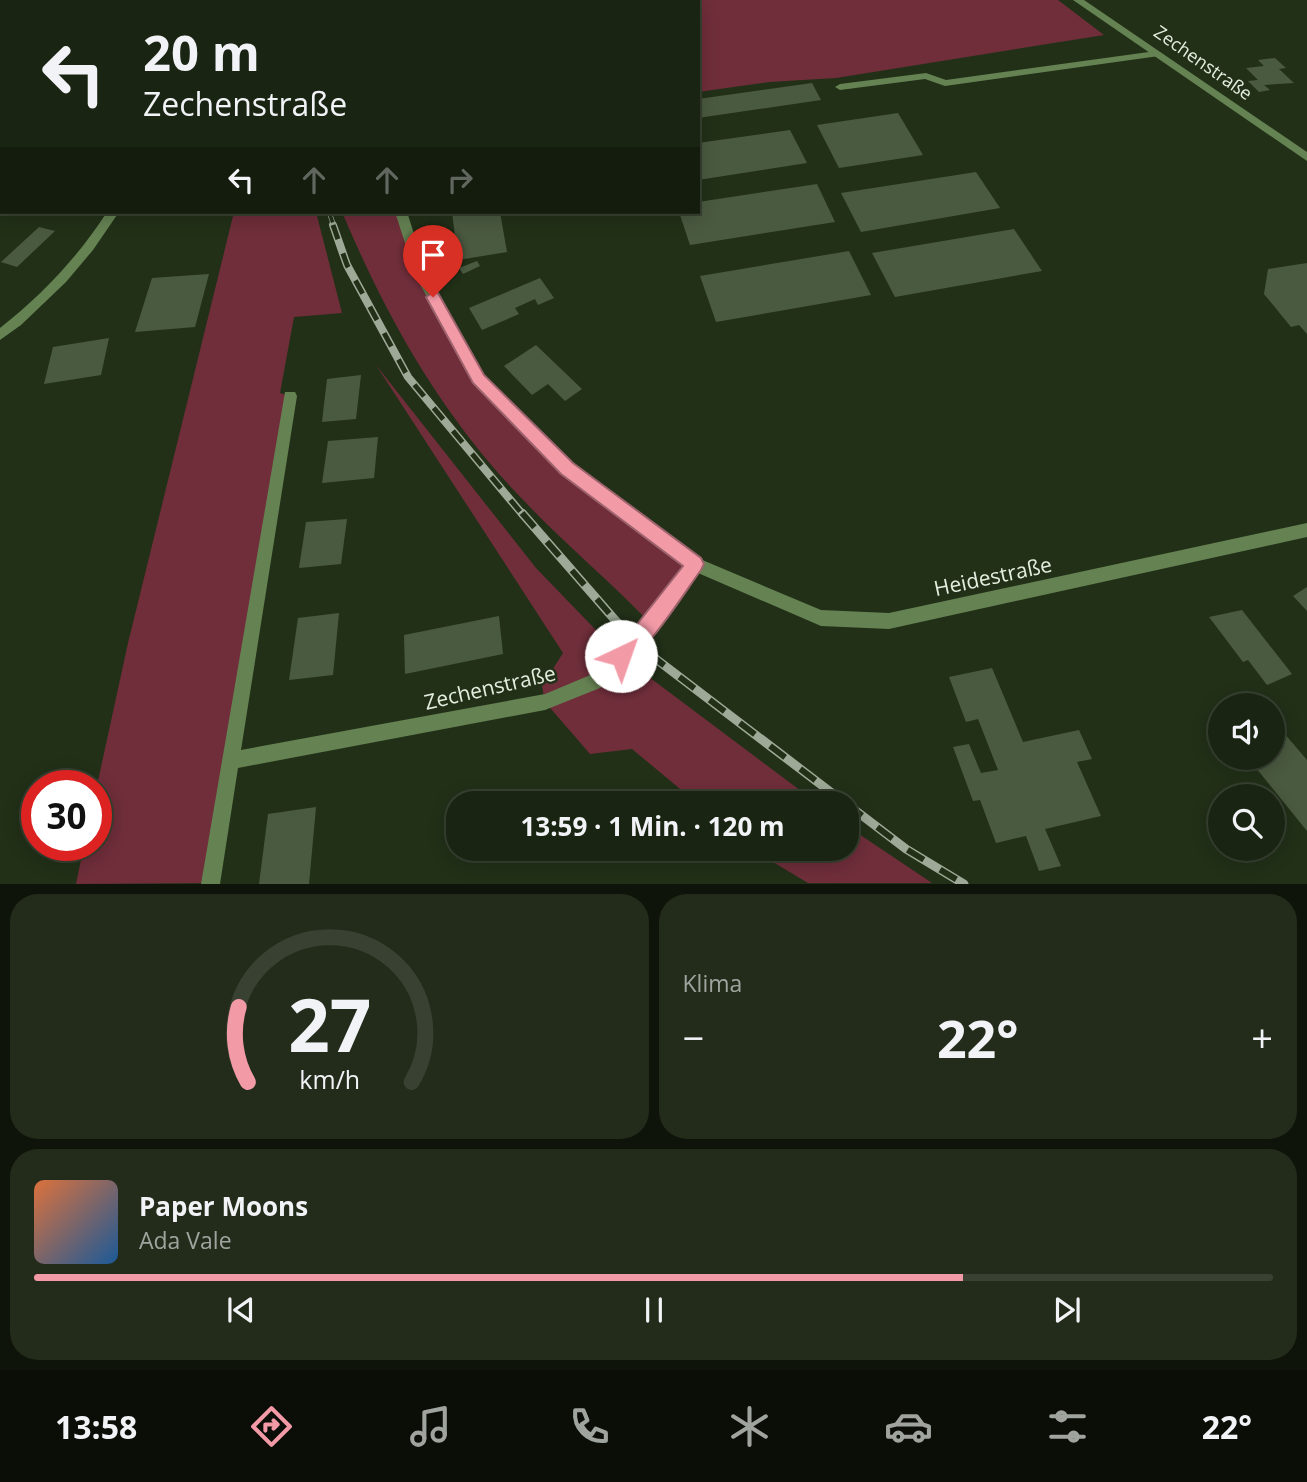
<!DOCTYPE html>
<html lang="de">
<head>
<meta charset="utf-8">
<style>
  :root { --surface:#1a2412; --page:#232c1b; --text:#f1f3f6; --muted:#9fa49f; --line:#384132; --accent:#f39aa7 }
  body { margin:0; font-family:"Open Sans",sans-serif; background:var(--page); color:var(--text); height:100vh; display:flex; flex-direction:column; font-size:26px; white-space:nowrap }
  * { box-sizing:border-box; margin:0 }
  p { font-size:23px; color:var(--muted) }
  .icon { flex:none; width:38px; height:38px; fill:none; stroke:currentColor; stroke-width:2; stroke-linecap:round; stroke-linejoin:round }
  .map { position:relative; height:884px; overflow:hidden }
  .drawer { display:flex; flex-direction:column; gap:10px; padding:10px; background:#0e140a; flex:1 }
  .drawer>* { flex:none }
  .guide { position:absolute; left:0px; top:0px; width:700px; height:214px; box-shadow:0 4px 18px #0003,0 0 0 2px var(--line); background:#1a2412; color:var(--text); overflow:hidden }
  .controls { position:absolute; left:1208px; top:693px; display:grid; gap:14px }
  .controls a { display:grid; place-items:center; width:77px; height:77px; border-radius:50%; background:var(--surface); box-shadow:0 4px 18px #0003,0 0 0 2px var(--line); font-size:35px }
  .speed { position:absolute; left:21px; top:770px; display:flex; gap:14px; font-size:35px; font-weight:700; text-align:center }
  .speed>* { display:grid; place-content:center; width:91px; height:91px; border-radius:50%; background:var(--surface); box-shadow:0 4px 18px #0003,0 0 0 2px var(--line); line-height:1 }
  .speed .limit { border:10px solid #d22; background:#fff; color:#111 }
  .pin { position:absolute; display:grid; place-items:center; width:60px; height:60px; color:#fff; margin:-72px -30px; border-radius:50% 50% 50% 0; rotate:-45deg; box-shadow:0 0 7px #0007 }
  .pin .icon { rotate:45deg }
  .me { position:absolute; width:77px; margin:-38px; rotate:42deg; stroke-linejoin:round; filter:drop-shadow(0 0 5px #0008) }
  .turn { display:flex; align-items:center; gap:24px; height:147px; padding:0 28px; font-size:32px }
  .turn .icon { width:91px; height:91px; stroke-width:2.5 }
  .turn b { display:block; font-size:49px; line-height:60px }
  .lanes { display:flex; align-items:center; height:66px; padding:0 28px; background:#0003; justify-content:center; gap:35px; direction:ltr }
  .lanes .off { opacity:.35 }
  .big { font-size:52px; font-weight:700; line-height:1.1 }
  .drawer .tile { flex:1; display:flex; flex-direction:column; justify-content:center; gap:10px; min-width:0; padding:0 24px; border-radius:28px; background:var(--page) }
  .drawer .dial { align-items:center; gap:0 }
  .dial svg { height:182px; overflow:visible; fill:none; stroke:var(--line); stroke-width:7; stroke-linecap:round; text-anchor:middle }
  .dial text { fill:var(--text); stroke:none }
  .song { display:flex; align-items:center; gap:21px }
  .cover { width:84px; height:84px; border-radius:10px; background:linear-gradient(135deg,hsl(20 70% 55%),hsl(210 70% 35%)) }
  .played { height:7px; border-radius:4px; background:linear-gradient(90deg,var(--accent) 75%,var(--line) 75%) }
  .keys { display:flex; justify-content:space-around; direction:ltr }
  .heat { display:flex; justify-content:space-between; align-items:center; font-size:38px; direction:ltr }
  .drawer .tiles { flex:1; display:grid; gap:10px; grid-template-columns:1fr 1fr }
  .tile:last-child { grid-column:span 2 }
  .trip { position:absolute; left:446px; top:791px; width:413px; height:70px; border-radius:28px; background:var(--surface); box-shadow:0 4px 18px #0003,0 0 0 2px var(--line); font-weight:700; line-height:70px; text-align:center }
  .tab-bar { display:flex; height:112px; justify-content:space-around; align-items:center; background:#0a0e07; color:var(--muted) }
  .tab-bar .icon { width:49px; height:49px }
  .tab-bar .current { color:var(--accent) }
  .tab-bar b { font-size:32px; color:var(--text) }
  .map>svg:first-child { display:block }
  .green { fill:#6f2e3a }
  .building { fill:#4a5a40 }
  .lines { fill:none; stroke-linecap:round; stroke-linejoin:round }
  .service { fill:#658252; fill-rule:evenodd }
  .minor { fill:#658252; fill-rule:evenodd }
  .tertiary { fill:#658252; fill-rule:evenodd }
  .rail-far2-casing { stroke:#9eaa97; stroke-width:5 }
  .rail-far1-casing { stroke:#9eaa97; stroke-width:8 }
  .rail-casing { stroke:#9eaa97; stroke-width:9 }
  .rail-far2 { stroke:#223018; stroke-width:3.5; stroke-dasharray:11; stroke-linecap:butt }
  .rail-far1 { stroke:#223018; stroke-width:5; stroke-dasharray:15; stroke-linecap:butt }
  .rail { stroke:#223018; stroke-width:6; stroke-dasharray:19; stroke-linecap:butt }
  .route { fill:#f39aa7; stroke:#9e646d; stroke-width:2 }
  .labels { text-anchor:middle; stroke-width:5; stroke-linejoin:round; paint-order:stroke }
  .far-street-label { font-size:18px; fill:#e4eedf; stroke:#223018 }
  .street-label { font-size:21px; fill:#e4eedf; stroke:#223018 }
</style>
</head>
<body>
<div class="map">
<svg width="1307" height="884" viewBox="0 0 1307 884">
  <rect width="100%" height="100%" fill="#223018"/>
  <g class="green">
    <polygon points="629,0 1058,0 1104,35 836,78 770,82 698,92 698,2 626,2"/>
    <polygon points="234,212 316,212 342,313 294,317 280,393 290,396 210,883 76,884 84,845 96,845 96,790 128,643"/>
    <path d="M342,212H403L422,277L479,379L567,469L695,564L650,623C611,582 567,546 528,505C444,420 388,321 342,212Z"/>
    <polygon points="376,365 536,568 621,656 817,803 697,803 632,749 590,754 545,702 542,686 563,653"/>
    <polygon points="847,826 932,883 808,883 751,849 847,849"/>
  </g>
  <g class="building">
    <polygon points="1275,58 1286,68 1279,69 1294,83 1264,85 1270,90 1259,92 1248,81 1258,80 1246,68 1264,66 1258,60"/>
    <polygon points="812,83 821,100 698,118 698,99"/>
    <polygon points="898,113 923,155 839,168 817,125"/>
    <polygon points="790,130 807,163 698,180 698,143"/>
    <polygon points="976,172 1000,208 861,232 841,193"/>
    <polygon points="817,184 835,222 690,245 679,212 698,212 698,202"/>
    <polygon points="452,212 500,212 507,252 458,260"/>
    <polygon points="39,227 55,231 17,267 1,262"/>
    <polygon points="1014,229 1042,271 895,297 872,253"/>
    <polygon points="849,251 871,295 716,322 700,276"/>
    <polygon points="477,261 480,266 463,274 459,268"/>
    <polygon points="1307,263 1307,334 1299,325 1291,327 1264,294 1268,269"/>
    <polygon points="209,274 195,327 135,332 152,278"/>
    <polygon points="540,278 554,298 538,305 535,299 515,308 519,314 482,330 469,308"/>
    <polygon points="109,338 101,375 44,384 53,347"/>
    <polygon points="536,345 582,389 565,401 548,384 532,395 504,366"/>
    <polygon points="361,375 356,419 322,422 327,379"/>
    <polygon points="378,437 374,478 322,483 328,441"/>
    <polygon points="347,519 341,564 299,568 306,522"/>
    <polygon points="1307,587 1307,611 1293,596"/>
    <polygon points="1242,610 1292,674 1267,685 1248,660 1243,662 1209,617"/>
    <polygon points="339,613 333,675 289,680 298,618"/>
    <polygon points="499,616 503,654 405,674 404,635"/>
    <polygon points="992,668 1023,742 1079,730 1092,759 1077,762 1101,816 1045,829 1061,866 1039,871 1026,836 996,843 980,800 973,801 953,747 969,744 981,773 998,770 978,719 966,722 949,677"/>
    <polygon points="1272,719 1307,760 1307,831 1248,758 1272,758"/>
    <polygon points="316,807 309,884 259,884 268,814"/>
  </g>
  <g class="lines">
    <polygon class="service" points="1156,51 1159,52 1159,56 945,86 925,79 840,90 835,87 840,84 926,73 946,80"/>
    <g class="minor">
      <polygon points="110,0 120,0 110,2"/>
      <polygon points="600,0 611,0 599,2"/>
      <rect x="0" y="42" width="2" height="6"/>
      <polygon points="395,212 407,212 428,277 484,375 572,465 700,559 821,610 889,613 1307,523 1307,537 889,629 821,626 698,573 641,649 600,688 545,710 238,768 220,884 201,884 285,392 295,392 297,396 241,750 545,694 588,676 629,637 685,565 562,473 474,383 416,277"/>
    </g>
    <g class="tertiary">
      <polygon points="187,0 197,0 187,2"/>
      <polygon points="1073,0 1084,0 1307,152 1307,161"/>
      <path d="M107,212H119L93,250L66,282L21,325L0,340V328C42,295 78,257 107,212Z"/>
    </g>
    <defs>
      <polyline id="rail-far2" points="329,212 334,226"/>
      <polyline id="rail-far1" points="333,225 347,265 408,377 523,515"/>
      <g id="rail">
        <polyline points="522,513 635,643 845,803"/>
        <polyline points="847,804 906,849 964,884"/>
      </g>
    </defs>
    <use href="#rail-far2" class="rail-far2-casing"/>
    <use href="#rail-far1" class="rail-far1-casing"/>
    <use href="#rail" class="rail-casing"/>
    <use href="#rail-far2" class="rail-far2"/>
    <use href="#rail-far1" class="rail-far1"/>
    <use href="#rail" class="rail"/>
  </g>
  <path class="route" d="M433,292L438,293L484,375L573,463L701,558L704,564L701,570C684,593 646,655 621,665L615,662L612,656L683,566L561,474L473,383L426,297Z"/>
  <g class="labels">
    <g class="far-street-label">
      <text transform="translate(1203 63) rotate(35)" y="6">Zechenstraße</text>
    </g>
    <g class="street-label">
      <text transform="translate(993 577) rotate(-12)" y="7">Heidestraße</text>
      <text transform="translate(490 688) rotate(-13)" y="7">Zechenstraße</text>
    </g>
  </g>
</svg>
<div class="controls">
<a><svg class="icon" aria-label="sound" viewBox="0 0 24 24"><path d="M4 9h4l5-4v14l-5-4H4zM17 9q2 3 0 6"/></svg></a>
<a><svg class="icon" aria-label="search" viewBox="0 0 24 24"><circle cx="10" cy="10" r="6"/><path d="M15 15l6 6"/></svg></a>
</div>
<div class="speed"><div class="limit">30</div></div>
<div class="pin" style="left:433px;top:297px;background:#d93025"><svg class="icon" aria-label="arrive" viewBox="0 0 24 24"><path d="M6 21V4h12l-3 4 3 4H6"/></svg></div>
<svg class="me" style="left:621px;top:656px" viewBox="-20 -20 40 40"><circle r="19" fill="#fff"/><path d="M0-13L10 11 0 6-10 11z" fill="#f39aa7"/></svg>
<div class="trip">13:59 · 1 Min. · 120 m</div>
<div class="guide">
<div class="turn"><svg class="icon" aria-label="left" viewBox="0 0 24 24"><path d="M17 20v-9H6M10 6l-5 5 5 5"/></svg><div><b>20 m</b>Zechenstraße</div></div>
<div class="lanes"><svg class="icon" aria-label="left" viewBox="0 0 24 24"><path d="M17 20v-9H6M10 6l-5 5 5 5"/></svg><svg class="icon off" aria-label="ahead" viewBox="0 0 24 24"><path d="M12 20V5M6 11l6-6 6 6"/></svg><svg class="icon off" aria-label="ahead" viewBox="0 0 24 24"><path d="M12 20V5M6 11l6-6 6 6"/></svg><svg class="icon off" aria-label="right" viewBox="0 0 24 24"><path d="M7 20v-9h11M14 6l5 5-5 5"/></svg></div>
</div>
</div>
<section class="drawer">
<div class="tiles">
<div class="tile dial"><svg viewBox="0 0 100 80">
<path d="M14 69A42 42 0 1 1 86 69"/>
<path d="M14 69A42 42 0 0 1 10 36" stroke="#f39aa7"/>
<text x="50" y="56" font-size="32" font-weight="700">27</text>
<text x="50" y="72" font-size="11">km/h</text>
</svg></div>
<div class="tile"><p>Klima</p>
<div class="heat"><a>−</a><b class="big">22°</b><a>+</a></div>
</div>
<div class="tile">
<div class="song"><i class="cover"></i><div><b>Paper Moons</b><p>Ada Vale</p></div></div>
<div class="played"></div>
<div class="keys"><svg class="icon" aria-label="previous" viewBox="0 0 24 24"><path d="M18 5L8 12l10 7zM5 5v14"/></svg><svg class="icon" aria-label="pause" viewBox="0 0 24 24"><path d="M8 5v14M16 5v14"/></svg><svg class="icon" aria-label="next" viewBox="0 0 24 24"><path d="M6 5l10 7-10 7zM19 5v14"/></svg></div>
</div>
</div>
</section>
<nav class="tab-bar">
<b>13:58</b>
<svg class="icon current" aria-label="directions" viewBox="0 0 24 24"><path d="M12 3l9 9-9 9-9-9zM9 14v-3h6M13 9l2 2-2 2"/></svg>
<svg class="icon" aria-label="music" viewBox="0 0 24 24"><path d="M9 18V5l10-2v13"/><circle cx="6" cy="18" r="3"/><circle cx="16" cy="16" r="3"/></svg>
<svg class="icon" aria-label="phone" viewBox="0 0 24 24"><path d="M5 4h4l2 5-3 2q2 4 5 5l2-3 5 2v4C11 20 4 13 5 4z"/></svg>
<svg class="icon" aria-label="climate" viewBox="0 0 24 24"><path d="M12 3v18M4 7l16 10M4 17L20 7"/></svg>
<svg class="icon" aria-label="car" viewBox="0 0 24 24"><path d="M5 17H2v-5l4-1 3-4h7l3 4 3 1v5h-3M9 17h6M6 11h13"/><circle cx="7" cy="17" r="2"/><circle cx="17" cy="17" r="2"/></svg>
<svg class="icon" aria-label="filters" viewBox="0 0 24 24"><path d="M4 7h16M4 17h16"/><circle cx="9" cy="7" r="2"/><circle cx="15" cy="17" r="2"/></svg>
<b>22°</b>
</nav>
</body>
</html>
